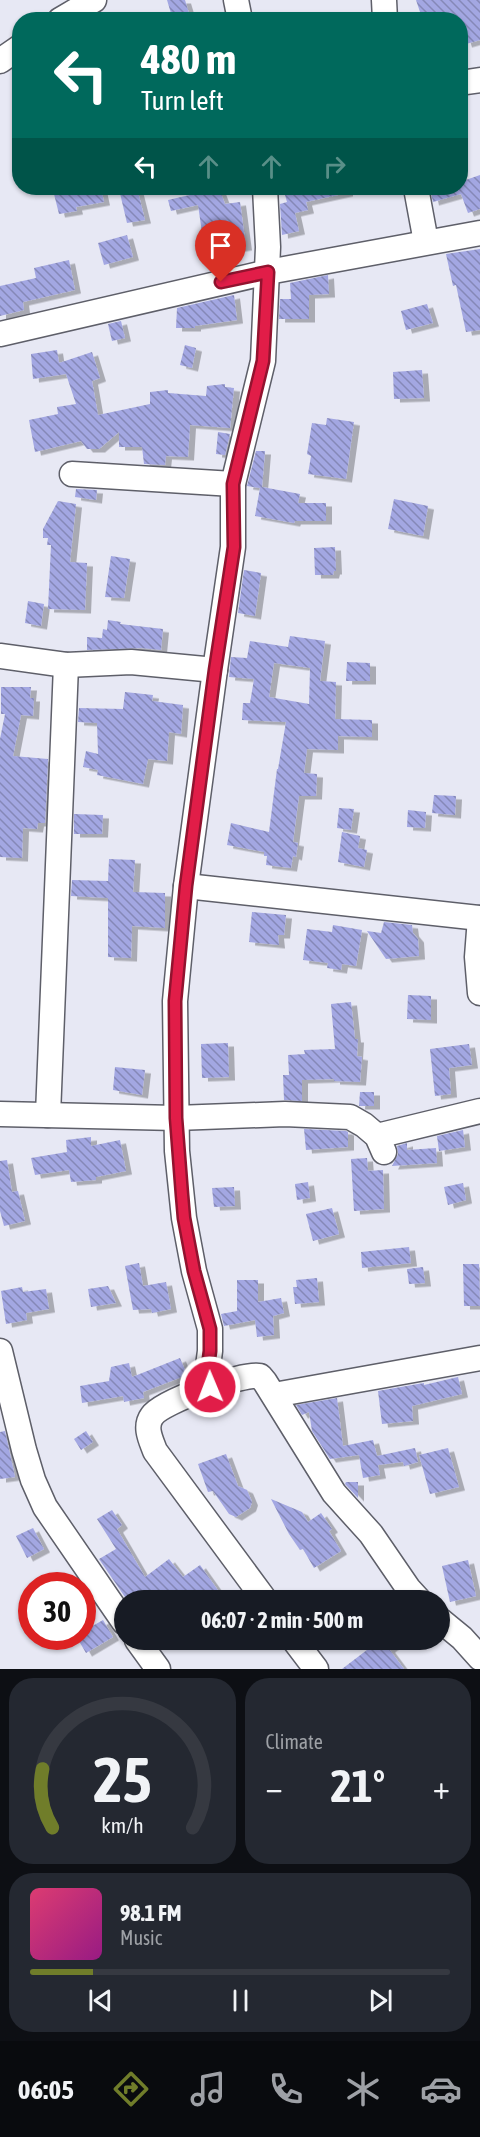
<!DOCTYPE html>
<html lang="en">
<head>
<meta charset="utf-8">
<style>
  :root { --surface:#171b24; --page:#242831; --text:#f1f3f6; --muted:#9ea1a6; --line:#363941; --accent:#707d2a }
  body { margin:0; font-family:"Asap Condensed",sans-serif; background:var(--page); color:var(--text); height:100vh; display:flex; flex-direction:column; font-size:22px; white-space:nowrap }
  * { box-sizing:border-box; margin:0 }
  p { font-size:20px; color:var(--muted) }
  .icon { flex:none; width:33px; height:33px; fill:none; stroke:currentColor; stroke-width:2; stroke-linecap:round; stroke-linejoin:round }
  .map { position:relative; height:1669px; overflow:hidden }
  .details { display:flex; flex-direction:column; gap:9px; padding:9px; background:#0d0f14; flex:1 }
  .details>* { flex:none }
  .guide { position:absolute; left:12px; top:12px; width:456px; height:183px; border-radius:24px; box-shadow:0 2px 4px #0004; background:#00695c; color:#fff; overflow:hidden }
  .speed { position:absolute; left:18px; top:1572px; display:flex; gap:12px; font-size:30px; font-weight:700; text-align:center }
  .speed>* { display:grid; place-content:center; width:78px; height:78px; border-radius:50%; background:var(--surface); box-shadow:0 2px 4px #0004; line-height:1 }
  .speed .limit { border:9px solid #d22; background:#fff; color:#111 }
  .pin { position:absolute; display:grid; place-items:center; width:51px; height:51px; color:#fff; margin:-62px -26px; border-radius:50% 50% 50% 0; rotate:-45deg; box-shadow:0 0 6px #0007 }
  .pin .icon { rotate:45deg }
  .me { position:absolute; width:66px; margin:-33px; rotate:359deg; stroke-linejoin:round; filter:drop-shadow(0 0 4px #0008) }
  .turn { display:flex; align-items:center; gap:21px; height:126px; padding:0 30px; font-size:27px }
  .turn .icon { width:78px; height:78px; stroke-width:2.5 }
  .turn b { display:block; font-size:42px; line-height:51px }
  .lanes { display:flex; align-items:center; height:57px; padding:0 30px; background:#0003; justify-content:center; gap:30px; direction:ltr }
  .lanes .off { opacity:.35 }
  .big { font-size:45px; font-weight:700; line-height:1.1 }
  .details .tile { flex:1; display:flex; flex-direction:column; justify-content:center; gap:9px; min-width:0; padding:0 21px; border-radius:24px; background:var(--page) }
  .details .dial { align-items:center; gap:0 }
  .dial svg { height:156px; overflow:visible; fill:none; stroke:var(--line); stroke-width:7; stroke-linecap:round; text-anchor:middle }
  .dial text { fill:var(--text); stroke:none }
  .song { display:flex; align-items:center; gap:18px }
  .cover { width:72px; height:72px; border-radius:9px; background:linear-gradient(135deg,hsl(340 70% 55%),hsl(310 70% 35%)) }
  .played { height:6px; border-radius:3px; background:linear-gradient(90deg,var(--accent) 15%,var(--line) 15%) }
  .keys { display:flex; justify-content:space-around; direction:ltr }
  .heat { display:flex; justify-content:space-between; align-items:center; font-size:33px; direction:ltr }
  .details .tiles { flex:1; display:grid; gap:9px; grid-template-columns:1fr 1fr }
  .tile:last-child { grid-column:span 2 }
  .trip { position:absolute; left:114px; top:1590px; width:336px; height:60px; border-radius:30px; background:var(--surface); box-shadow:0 2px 4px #0004; font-weight:700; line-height:60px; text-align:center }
  .tab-bar { display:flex; height:96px; justify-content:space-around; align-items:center; background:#090b0e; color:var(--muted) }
  .tab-bar .icon { width:42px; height:42px }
  .tab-bar .on { color:var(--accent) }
  .tab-bar b { font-size:27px; color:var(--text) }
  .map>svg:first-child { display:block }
  .building { fill:url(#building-back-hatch); fill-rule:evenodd; filter:url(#shadow) }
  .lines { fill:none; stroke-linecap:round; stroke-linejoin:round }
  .minor-casing { stroke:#5e5f69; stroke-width:27 }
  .minor { stroke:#fff; stroke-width:24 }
  .route-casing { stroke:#92132f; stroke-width:15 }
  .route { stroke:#e11d48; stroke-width:10 }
</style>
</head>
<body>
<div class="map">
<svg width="480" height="1669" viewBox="0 0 480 1669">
  <defs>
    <pattern id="building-back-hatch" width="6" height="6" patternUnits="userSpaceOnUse" patternTransform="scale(1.5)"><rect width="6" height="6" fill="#a3a7e2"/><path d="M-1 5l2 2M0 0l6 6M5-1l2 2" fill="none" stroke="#8588b7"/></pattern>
    <filter id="shadow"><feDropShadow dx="6" dy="3.5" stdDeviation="0" flood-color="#0004"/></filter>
  </defs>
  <rect width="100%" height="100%" fill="#e7e8f4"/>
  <g class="building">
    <polygon points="167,0 185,0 191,20 173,20"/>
    <polygon points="416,0 480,0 480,40 466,44 458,16 443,20 441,13 422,18"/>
    <polygon points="480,175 480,209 468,213 461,194 433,202 430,188 460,188 460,182"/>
    <polygon points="83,188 101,188 104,202 76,207 77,211 59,214 54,194"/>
    <polygon points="127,188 137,188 145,220 127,223 119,189"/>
    <polygon points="206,188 219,188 225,204 240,202 246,247 205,253 198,205 171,211 168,200 207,191"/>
    <polygon points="283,188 347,188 347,193 306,202 308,210 295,213 299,231 282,235 280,204 287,202"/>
    <polygon points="127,235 133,257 104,265 98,243"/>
    <polygon points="480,249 480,330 466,332 456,285 453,286 446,254"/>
    <polygon points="69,260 75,290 23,302 24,310 0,316 0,286 36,278 34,268"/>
    <polygon points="328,275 329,294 309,295 309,319 279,319 280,299 291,299 290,283"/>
    <polygon points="234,295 237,320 195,326 195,328 176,328 177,308"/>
    <polygon points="427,304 433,323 406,330 401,311"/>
    <polygon points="121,321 125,338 112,341 108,324"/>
    <polygon points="185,345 196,348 192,368 180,365"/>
    <polygon points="57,350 59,363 92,352 100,378 92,381 98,415 150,404 150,392 168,390 168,393 206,396 207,386 225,384 225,387 234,388 230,428 190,425 188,457 166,456 165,465 144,464 142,447 119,447 119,432 99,449 87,449 81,441 35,452 29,420 58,414 57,407 76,404 66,374 33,379 31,354"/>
    <polygon points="422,370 424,398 394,399 393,372"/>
    <polygon points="327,418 354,422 346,479 308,474 311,456 307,454 312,423 326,425"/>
    <polygon points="218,432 230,434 225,455 216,454"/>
    <polygon points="256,451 265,451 262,487 300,494 298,503 326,503 326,521 295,521 294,523 255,516 260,488 247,486"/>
    <polygon points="76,489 97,490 96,500 75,497"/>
    <polygon points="394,499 428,506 423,536 388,529"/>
    <polygon points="58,501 76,504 70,562 87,563 85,610 48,609 51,545 47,545 48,538 43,538 43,529"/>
    <polygon points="335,547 336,571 334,571 333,575 315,575 314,548"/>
    <polygon points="111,556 130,559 124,598 105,597"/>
    <polygon points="244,570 261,573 255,616 238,613"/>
    <polygon points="28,601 44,604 41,626 25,623"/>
    <polygon points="108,620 121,622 120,624 163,629 161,650 141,648 87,650 87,637 102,638 103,629 107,630"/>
    <path d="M290,636L325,641L320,681L336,682L335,719L372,720V737L338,736V750L307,749L304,773L317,774L316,796H299L293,842L298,843L296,857L293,856L291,868L266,865L267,856H264V852L227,845L231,823L269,832L277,769H278L286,722L242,720L243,703H250L254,679L229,677L231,657L247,658L250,641L288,647ZM274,663L310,668L309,704L269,697Z"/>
    <polygon points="347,662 370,663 370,681 346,681"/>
    <polygon points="1,687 31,687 30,698 34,698 33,716 21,715 13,756 48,759 45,823 38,823 37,829 23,828 22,858 0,857 0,739 5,714 1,714"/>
    <polygon points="125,692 153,695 152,701 183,705 181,734 169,732 167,761 148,759 143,784 97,775 98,770 83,767 86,751 98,754 97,723 78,722 79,708 123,709"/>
    <polygon points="434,795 456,796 455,815 432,813"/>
    <polygon points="339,808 354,809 351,830 337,828"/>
    <polygon points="408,810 426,812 425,828 407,827"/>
    <polygon points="74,814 103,815 102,834 74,834"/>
    <polygon points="342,832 360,836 358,848 367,850 364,867 338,862"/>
    <polygon points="109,859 135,860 133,892 165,893 165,928 132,926 131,958 108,957 108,898 71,896 72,880 108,881"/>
    <polygon points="252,912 286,915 284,935 278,935 279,945 249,942"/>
    <polygon points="384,922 412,925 413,933 418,939 419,956 386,959 367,931 381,933"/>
    <polygon points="333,925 362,930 356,966 342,964 341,970 327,968 328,963 303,960 307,929 332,932"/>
    <polygon points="408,995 431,996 431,1020 407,1019"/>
    <polygon points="351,1002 355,1039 358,1039 357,1056 362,1057 360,1082 334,1081 334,1079 302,1080 302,1101 284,1100 283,1075 289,1075 288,1055 305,1054 304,1050 335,1049 331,1004"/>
    <polygon points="228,1043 229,1077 202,1078 201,1044"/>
    <polygon points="469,1044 472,1065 449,1068 451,1094 435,1096 430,1049"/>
    <polygon points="115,1067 145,1070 142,1095 113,1090"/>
    <polygon points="360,1092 374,1092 374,1106 359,1106"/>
    <polygon points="304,1129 346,1131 348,1132 348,1147 306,1150"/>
    <polygon points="463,1130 465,1147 439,1151 437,1136"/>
    <polygon points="91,1137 91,1146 120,1140 126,1171 96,1177 96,1180 71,1182 69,1170 35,1175 31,1158 67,1152 66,1140"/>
    <polygon points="407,1143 407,1150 436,1148 437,1163 392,1166 398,1154 397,1146"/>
    <polygon points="367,1158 368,1171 383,1170 384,1209 354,1211 351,1159"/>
    <polygon points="7,1160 12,1192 18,1191 25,1221 4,1226 0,1211 0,1161"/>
    <polygon points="308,1182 310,1198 297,1200 295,1184"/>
    <polygon points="463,1183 466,1200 448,1205 444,1187"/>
    <polygon points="234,1187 235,1206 214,1207 212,1188"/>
    <polygon points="332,1208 339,1234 313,1241 306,1214"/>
    <polygon points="409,1247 411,1263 362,1268 361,1252"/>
    <polygon points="139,1263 143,1286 166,1282 171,1309 152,1313 151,1309 133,1310 125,1266"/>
    <polygon points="463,1264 479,1264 480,1306 464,1306"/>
    <polygon points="423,1267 425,1283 409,1284 407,1269"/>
    <polygon points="317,1278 319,1302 295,1304 293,1287 297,1287 296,1280"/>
    <polygon points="237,1280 258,1280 258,1302 281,1298 284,1313 273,1316 274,1335 257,1337 255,1320 224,1326 221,1314 237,1311"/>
    <polygon points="108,1286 116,1303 91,1307 88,1289"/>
    <polygon points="22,1287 23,1292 46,1289 49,1309 26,1313 27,1320 6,1324 1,1291"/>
    <polygon points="180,1358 187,1375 143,1392 144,1398 124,1402 123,1396 82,1403 80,1386 109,1381 111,1367 129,1363 132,1377"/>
    <polygon points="458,1377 462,1394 412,1406 413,1421 382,1424 378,1391 418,1384 424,1383 424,1385"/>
    <polygon points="337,1398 343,1446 373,1440 377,1456 415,1448 418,1462 404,1466 403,1462 378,1465 380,1475 363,1478 359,1455 330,1459 312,1431 309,1412 302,1415 296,1405"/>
    <polygon points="5,1431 15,1477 0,1479 0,1432"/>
    <polygon points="86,1431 93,1442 81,1450 74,1439"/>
    <polygon points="448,1448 459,1487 430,1494 419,1455"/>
    <polygon points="226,1454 238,1486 247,1490 252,1502 250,1508 236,1517 229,1514 213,1491 208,1492 198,1464"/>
    <polygon points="346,1482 358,1482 358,1498 345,1484"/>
    <polygon points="271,1499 302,1512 308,1522 321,1513 332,1529 329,1531 341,1551 314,1568 303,1549 300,1550 289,1534"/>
    <polygon points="112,1510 122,1525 117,1529 145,1577 169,1559 183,1577 200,1565 222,1596 216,1600 194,1600 187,1592 176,1600 127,1600 99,1559 116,1549 97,1519"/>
    <polygon points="33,1528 44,1549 27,1558 16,1536"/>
    <polygon points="468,1560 476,1596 450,1602 442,1566"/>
    <polygon points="103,1620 113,1637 86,1653 76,1636 82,1636 82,1632"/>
    <polygon points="380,1640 402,1640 389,1649 404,1669 342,1669"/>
  </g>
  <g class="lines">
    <defs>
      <g id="minor">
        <polyline points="236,0 240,20"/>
        <polyline points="384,0 385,20"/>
        <polyline points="60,20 94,0"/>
        <polyline points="0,61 20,47"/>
        <polyline points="460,83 480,80"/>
        <polyline points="416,188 426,242"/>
        <polyline points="0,334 268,272 480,233"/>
        <polyline points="72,474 233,484"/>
        <polyline points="0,656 66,665 131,662 215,670"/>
        <polyline points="186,886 480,918"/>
        <polyline points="480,918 477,957 480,993"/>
        <polyline points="0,1114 176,1118 285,1114 350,1117 364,1125 377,1136 384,1152"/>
        <polyline points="48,1115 66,665"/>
        <polyline points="377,1136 480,1111"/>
        <polyline points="0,1351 24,1450 33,1480 45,1507 124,1622"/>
        <polyline points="210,1387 208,1366 210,1351 210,1329 194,1271 184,1218 177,1151 175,1001 186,886 215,670 233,547 233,484 263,361 268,247 265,188"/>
        <polyline points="274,1395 480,1358"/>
        <path d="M265,1600L155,1451C151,1440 144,1427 152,1416C162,1401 243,1373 260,1376L265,1382L334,1493L371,1534L408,1588L419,1600"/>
        <polyline points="440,1620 462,1638 480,1658"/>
        <polyline points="137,1640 158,1669"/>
        <polyline points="294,1640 316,1669"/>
      </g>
    </defs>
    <use href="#minor" class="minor-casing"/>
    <use href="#minor" class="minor"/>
  </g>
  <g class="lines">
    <defs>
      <polyline id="route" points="210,1387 208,1366 210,1351 210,1329 194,1271 184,1218 182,1195 176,1118 175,1001 186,886 215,670 234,547 233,484 263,361 268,272 221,282"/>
    </defs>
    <use href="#route" class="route-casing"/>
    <use href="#route" class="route"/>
  </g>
</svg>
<div class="speed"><div class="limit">30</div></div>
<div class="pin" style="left:221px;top:282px;background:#d93025"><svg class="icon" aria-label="arrive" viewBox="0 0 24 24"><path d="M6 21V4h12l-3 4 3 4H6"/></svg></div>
<svg class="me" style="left:210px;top:1387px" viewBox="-20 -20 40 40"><circle r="17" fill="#e11d48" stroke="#fff" stroke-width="3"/><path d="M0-11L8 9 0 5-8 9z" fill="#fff"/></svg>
<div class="trip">06:07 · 2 min · 500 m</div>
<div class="guide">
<div class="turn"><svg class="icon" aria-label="left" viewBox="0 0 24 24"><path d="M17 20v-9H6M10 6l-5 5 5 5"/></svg><div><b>480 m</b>Turn left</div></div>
<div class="lanes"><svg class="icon" aria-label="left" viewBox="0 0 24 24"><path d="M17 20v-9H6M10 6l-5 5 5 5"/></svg><svg class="icon off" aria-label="ahead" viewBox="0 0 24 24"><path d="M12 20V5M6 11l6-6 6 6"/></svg><svg class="icon off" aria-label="ahead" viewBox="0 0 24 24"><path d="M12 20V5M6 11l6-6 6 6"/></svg><svg class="icon off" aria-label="right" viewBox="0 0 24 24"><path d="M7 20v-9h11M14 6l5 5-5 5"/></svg></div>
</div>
</div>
<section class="details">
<div class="tiles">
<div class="tile dial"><svg viewBox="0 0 100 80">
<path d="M14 69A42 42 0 1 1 86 69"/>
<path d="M14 69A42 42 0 0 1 9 39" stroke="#707d2a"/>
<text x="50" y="56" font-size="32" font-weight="700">25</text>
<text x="50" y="72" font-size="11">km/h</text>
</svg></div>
<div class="tile"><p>Climate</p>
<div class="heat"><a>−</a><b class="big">21°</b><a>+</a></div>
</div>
<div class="tile">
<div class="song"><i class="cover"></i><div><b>98.1 FM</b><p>Music</p></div></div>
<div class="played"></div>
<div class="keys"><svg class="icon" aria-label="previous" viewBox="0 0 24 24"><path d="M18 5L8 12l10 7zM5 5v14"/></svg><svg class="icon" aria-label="pause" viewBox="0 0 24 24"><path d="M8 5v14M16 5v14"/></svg><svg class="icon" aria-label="next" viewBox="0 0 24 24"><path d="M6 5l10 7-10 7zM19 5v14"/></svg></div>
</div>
</div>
</section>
<nav class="tab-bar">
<b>06:05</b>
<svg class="icon on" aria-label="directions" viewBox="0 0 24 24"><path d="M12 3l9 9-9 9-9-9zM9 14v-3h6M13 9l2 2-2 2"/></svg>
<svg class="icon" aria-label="music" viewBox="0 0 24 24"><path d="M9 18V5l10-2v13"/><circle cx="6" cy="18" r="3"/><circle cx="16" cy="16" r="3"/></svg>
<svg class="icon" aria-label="phone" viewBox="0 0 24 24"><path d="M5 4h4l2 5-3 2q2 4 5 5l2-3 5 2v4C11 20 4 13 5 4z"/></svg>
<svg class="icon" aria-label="climate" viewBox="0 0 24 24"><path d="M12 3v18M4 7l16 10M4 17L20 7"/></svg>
<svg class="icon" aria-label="car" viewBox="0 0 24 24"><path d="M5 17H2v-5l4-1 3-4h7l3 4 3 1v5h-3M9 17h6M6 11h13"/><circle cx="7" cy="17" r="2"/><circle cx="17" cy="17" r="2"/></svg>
</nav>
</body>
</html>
